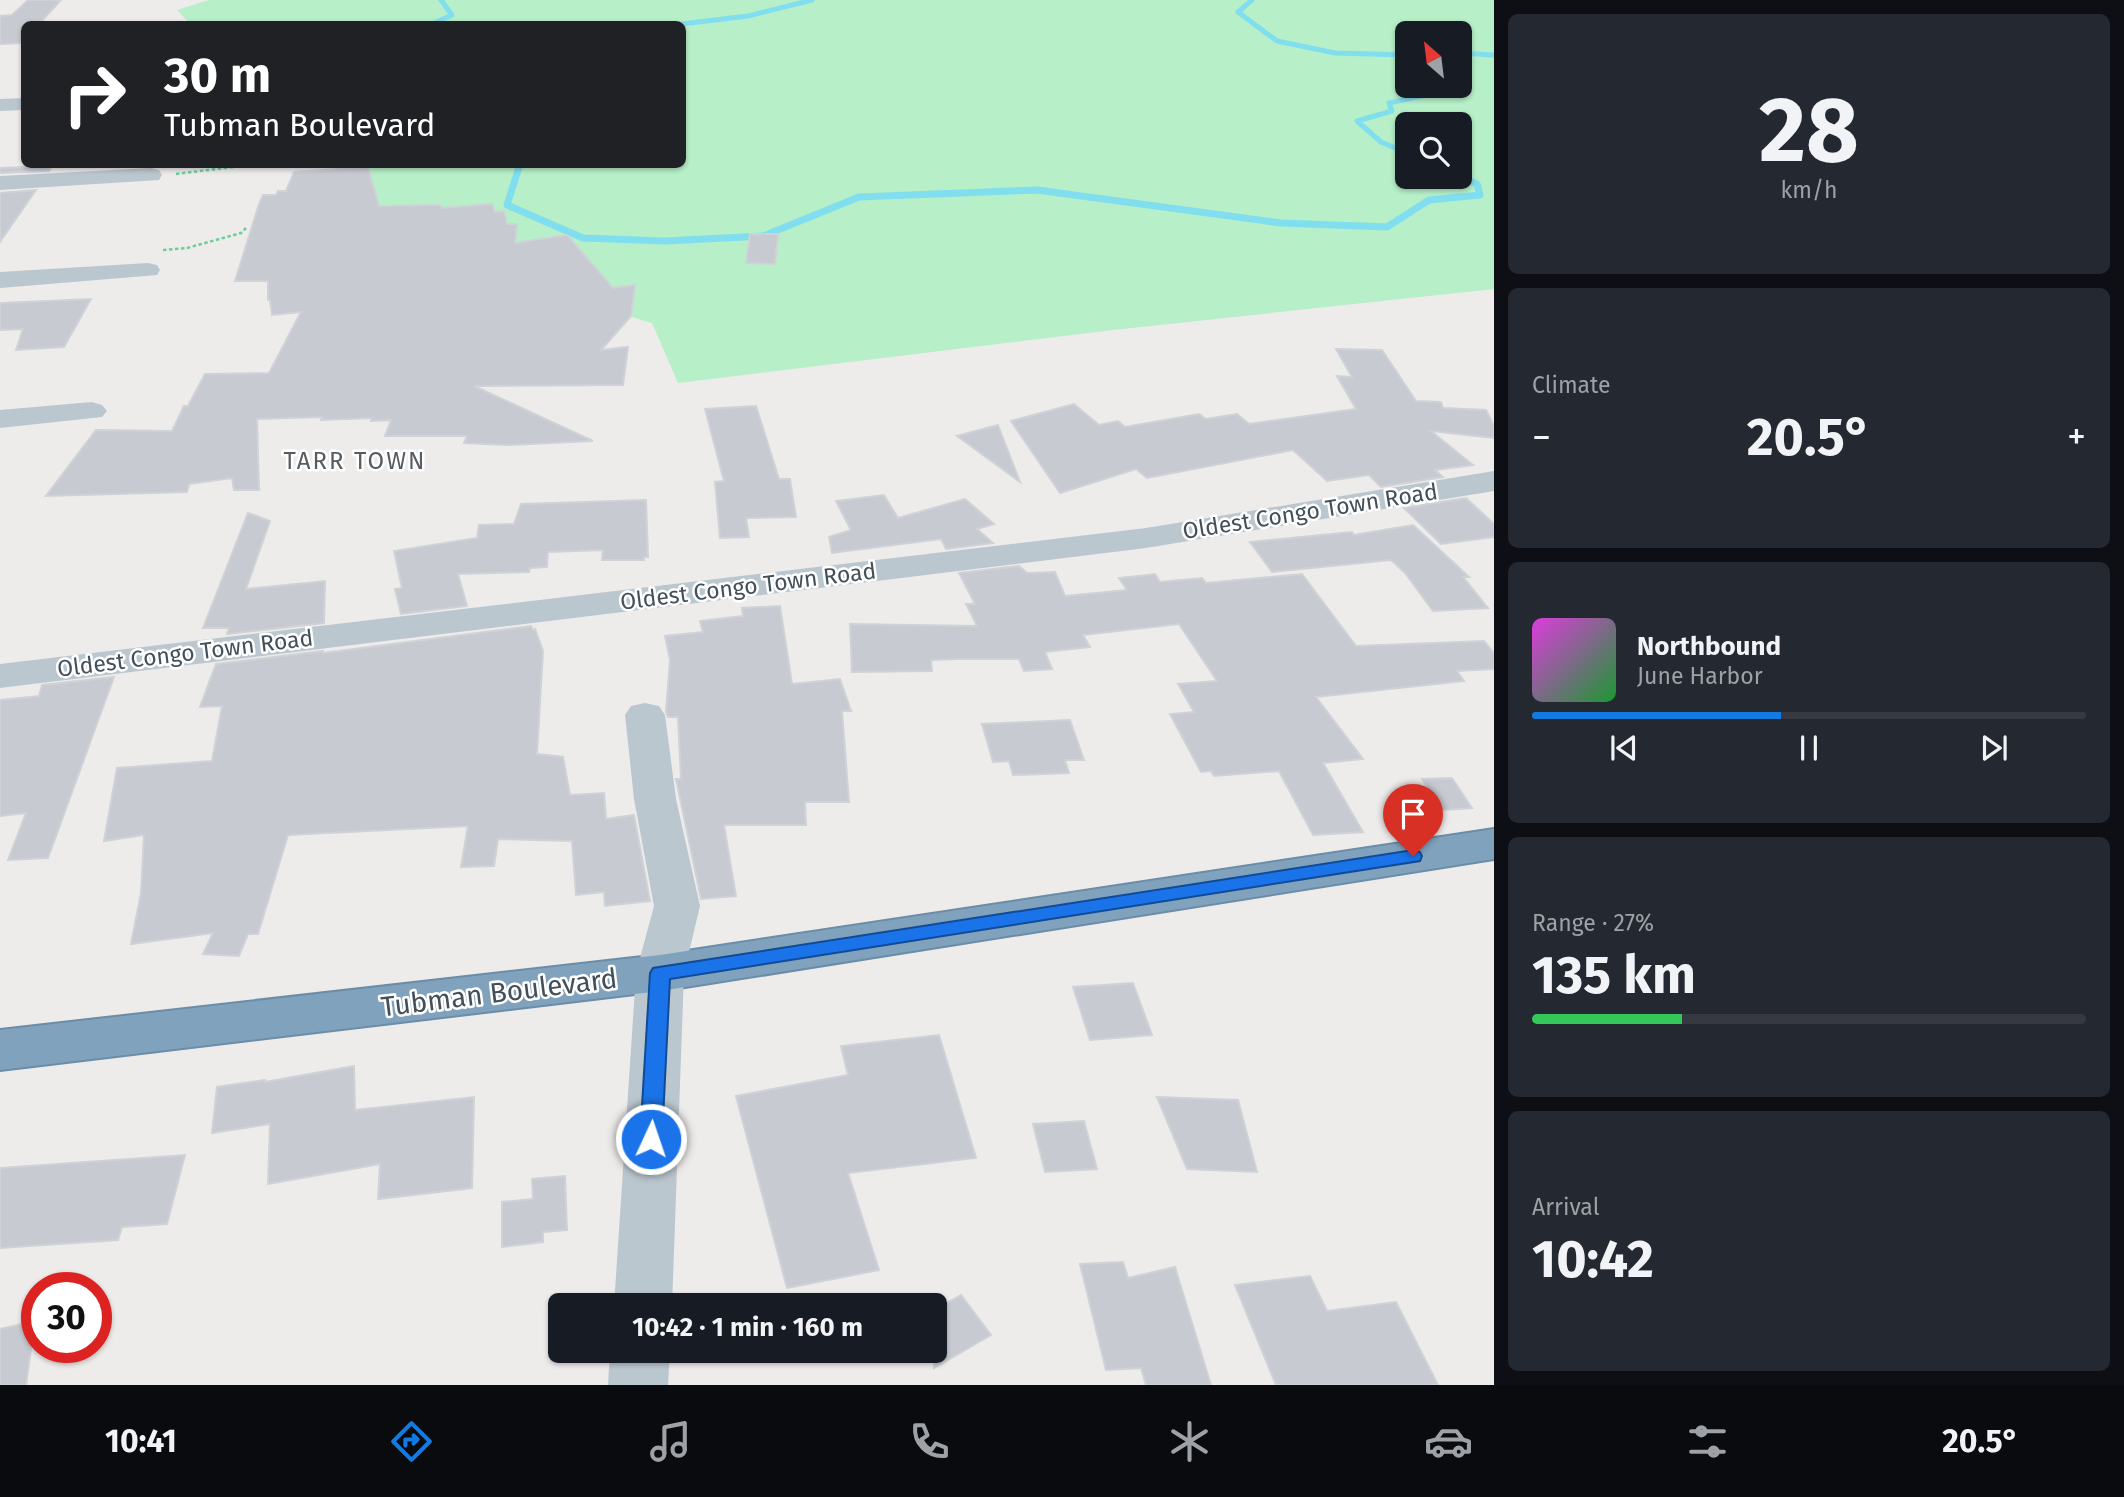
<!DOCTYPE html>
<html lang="en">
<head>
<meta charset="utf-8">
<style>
  :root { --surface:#171b24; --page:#242831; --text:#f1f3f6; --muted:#9ea1a6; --line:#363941; --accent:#127ae0 }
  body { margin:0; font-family:"Fira Sans",sans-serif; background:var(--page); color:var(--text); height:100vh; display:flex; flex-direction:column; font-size:26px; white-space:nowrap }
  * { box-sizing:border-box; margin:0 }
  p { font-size:23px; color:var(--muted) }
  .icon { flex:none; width:38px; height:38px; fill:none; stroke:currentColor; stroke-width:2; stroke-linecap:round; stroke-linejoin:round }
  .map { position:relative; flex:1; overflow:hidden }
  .panel { display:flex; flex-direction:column; gap:14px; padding:14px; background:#0d0f14; width:630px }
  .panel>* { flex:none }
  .guide { position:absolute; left:21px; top:21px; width:665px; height:147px; border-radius:10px; box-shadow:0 2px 5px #0004; background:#202124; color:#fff; overflow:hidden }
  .needle { width:46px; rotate:332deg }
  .controls { position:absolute; left:1395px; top:21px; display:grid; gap:14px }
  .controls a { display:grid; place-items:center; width:77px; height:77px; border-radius:10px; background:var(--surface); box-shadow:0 2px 5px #0004; font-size:35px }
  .speed { position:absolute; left:21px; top:1272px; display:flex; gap:14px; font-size:35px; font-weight:700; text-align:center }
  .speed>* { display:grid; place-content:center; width:91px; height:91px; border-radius:50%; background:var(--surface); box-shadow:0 2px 5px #0004; line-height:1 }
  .speed .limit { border:10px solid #d22; background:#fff; color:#111 }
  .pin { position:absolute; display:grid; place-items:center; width:60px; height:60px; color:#fff; margin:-72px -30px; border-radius:50% 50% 50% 0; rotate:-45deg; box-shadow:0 0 7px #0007 }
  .pin .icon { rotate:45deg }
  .me { position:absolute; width:77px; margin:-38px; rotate:3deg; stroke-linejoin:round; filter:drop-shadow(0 0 5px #0008) }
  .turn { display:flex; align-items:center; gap:24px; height:147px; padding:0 28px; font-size:32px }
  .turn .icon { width:91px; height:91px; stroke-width:2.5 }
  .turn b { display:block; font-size:49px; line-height:60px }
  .big { font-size:52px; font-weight:700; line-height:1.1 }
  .panel .tile { flex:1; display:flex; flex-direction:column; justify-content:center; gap:10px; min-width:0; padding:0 24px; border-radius:10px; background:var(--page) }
  .panel .dial { align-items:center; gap:0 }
  .dial b { font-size:91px; line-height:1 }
  .song { display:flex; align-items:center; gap:21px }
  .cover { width:84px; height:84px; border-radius:10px; background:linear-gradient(135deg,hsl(300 70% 55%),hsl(130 70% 35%)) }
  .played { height:7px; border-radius:4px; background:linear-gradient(90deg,var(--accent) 45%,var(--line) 45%) }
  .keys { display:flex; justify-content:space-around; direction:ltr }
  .heat { display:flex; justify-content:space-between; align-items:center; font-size:38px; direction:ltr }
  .charge { height:10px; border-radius:5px; background:linear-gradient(90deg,#34c759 27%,var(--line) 0) }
  .trip { position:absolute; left:548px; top:1293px; width:399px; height:70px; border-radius:10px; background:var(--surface); box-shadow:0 2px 5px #0004; font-weight:700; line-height:70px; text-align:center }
  .menu { display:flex; height:112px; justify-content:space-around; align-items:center; background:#090b0e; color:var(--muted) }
  .menu .icon { width:49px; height:49px }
  .menu .active { color:var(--accent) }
  .menu b { font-size:32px; color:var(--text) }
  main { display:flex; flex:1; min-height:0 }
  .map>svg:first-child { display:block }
  .green { fill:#b6efc8; fill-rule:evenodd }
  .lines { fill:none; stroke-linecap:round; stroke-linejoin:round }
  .stream-far1 { stroke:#81deee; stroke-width:5 }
  .stream { stroke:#81deee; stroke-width:7 }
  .building { fill:#c7cad0; stroke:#cfd2d7; stroke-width:2 }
  .highway-casing { stroke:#6b8da8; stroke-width:4 }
  .path { stroke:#6dce98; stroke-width:2.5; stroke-dasharray:3.5 2.5; stroke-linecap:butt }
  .street { fill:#bbc7cf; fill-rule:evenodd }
  .highway { fill:#80a2bd; fill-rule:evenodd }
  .route { fill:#1a73e8; stroke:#114b97; stroke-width:2 }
  .labels { text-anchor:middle; stroke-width:5; stroke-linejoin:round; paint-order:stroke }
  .street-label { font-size:23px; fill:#435059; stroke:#fff }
  .neighbourhood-label { font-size:24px; letter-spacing:2px; fill:#585c60; stroke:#fff }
  .near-street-label { font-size:28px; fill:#435059; stroke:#fff }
</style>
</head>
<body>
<main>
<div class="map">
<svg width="1494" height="1385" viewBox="0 0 1494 1385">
  <rect width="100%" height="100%" fill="#eeebeb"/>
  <path class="green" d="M209,0H1494V289L1113,330L678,383L652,323L330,228L350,165L682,164V24H190L177,10ZM1407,33H1460V86H1407ZM1407,124H1460V177H1407Z"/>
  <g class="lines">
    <g class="stream-far1">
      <polyline points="1252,0 1238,12 1277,41 1335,53 1407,55"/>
      <polyline points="432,24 452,15 441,0"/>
      <polyline points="682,24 748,16 812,0"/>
      <polyline points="1460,53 1494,55"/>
      <polyline points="1407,153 1381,142 1357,121 1392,111 1389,103 1435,93 1427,86"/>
    </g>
    <g class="stream">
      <polyline points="1403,151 1407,153"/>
      <polyline points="520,164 507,205 583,238 665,241 763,236 859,197 1037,190 1281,223 1387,227 1429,200 1480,195 1477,184 1460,177"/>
    </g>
  </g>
  <g class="building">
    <polygon points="28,0 61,0 39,24 24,24 22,43 0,44 0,16 12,15"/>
    <polygon points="52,166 49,171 0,173 0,168"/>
    <polygon points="368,167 379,206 440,205 442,208 492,204 495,212 504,211 507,224 517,224 515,243 567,235 613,288 635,285 631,316 601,350 628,347 623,385 474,386 593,441 509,445 464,443 467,436 385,436 391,420 371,421 372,418 321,420 322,417 257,419 259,490 234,490 232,478 189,484 187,492 46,496 96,430 172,431 184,406 188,406 205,374 269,373 301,312 272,315 270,300 268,300 268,281 235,281 259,204 263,195 276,195 278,191 286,191 294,172"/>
    <polygon points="36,190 0,242 0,193"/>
    <polygon points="750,234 778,234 775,264 746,263"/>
    <polygon points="91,299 64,347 16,350 23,329 0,330 0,303"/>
    <polygon points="1336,349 1382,350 1416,401 1441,402 1443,408 1486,410 1494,426 1494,438 1431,431 1473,465 1435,470 1443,477 1381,487 1369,475 1327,481 1293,450 1147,478 1136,469 1060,493 1011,421 1074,404 1099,425 1118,421 1125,427 1199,414 1206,419 1237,414 1249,424 1356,409 1337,376 1352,377"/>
    <polygon points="756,406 779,479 790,479 796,517 746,518 749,537 720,538 715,482 724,481 705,409"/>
    <polygon points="998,425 1020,482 957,436"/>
    <polygon points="884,495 898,518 965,499 994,524 977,529 993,543 946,549 941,539 832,553 829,537 851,530 836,501"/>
    <polygon points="1466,498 1494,524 1494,537 1441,544 1404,508"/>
    <polygon points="646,500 648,557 644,557 644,560 602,560 603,550 548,552 547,567 530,568 529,572 458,574 467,606 401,614 395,589 402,588 394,551 477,538 479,525 514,524 521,504"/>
    <polygon points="248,513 270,521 246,589 325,581 324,623 227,634 229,628 203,628"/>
    <polygon points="1413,525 1469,577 1463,577 1488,608 1433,611 1405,573 1391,560 1272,572 1250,542 1352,532 1354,535"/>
    <polygon points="1019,566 1027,573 1055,572 1065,596 1127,590 1119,578 1155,574 1160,582 1202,578 1206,583 1302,574 1356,646 1484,641 1494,653 1494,669 1457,671 1464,681 1316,697 1363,759 1323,763 1363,832 1313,835 1279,771 1214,776 1211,771 1201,772 1170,714 1194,712 1178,684 1217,681 1179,624 1083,635 1090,647 1045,652 1052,669 1024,671 1019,659 958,659 931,660 932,671 852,672 850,624 977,626 966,604 975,604 959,573"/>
    <polygon points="780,606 792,684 840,679 851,711 842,711 849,802 805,802 806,825 724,825 736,896 701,899 676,779 681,779 678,717 668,717 666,712 670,660 665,636 703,632 700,621 743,616 742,608"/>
    <polygon points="531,626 533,630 535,629 543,651 537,754 563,757 570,795 604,793 606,819 634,815 650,901 605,906 604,892 576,895 572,841 498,839 494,866 461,867 468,826 288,835 258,934 248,934 239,956 203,954 213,933 131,944 141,893 144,835 104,841 117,768 212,761 222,706 200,707 216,664 323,651 323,653"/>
    <polygon points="114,677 48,858 8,860 26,813 0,816 0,700 39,696 42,685"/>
    <polygon points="1070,720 1084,760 1065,760 1069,773 1013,775 1009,761 993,762 982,724"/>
    <polygon points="1452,778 1472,808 1441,810 1422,779"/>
    <polygon points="1133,983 1152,1035 1090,1040 1073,987"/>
    <polygon points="939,1035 976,1158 848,1173 879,1270 787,1288 736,1096 848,1075 841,1046"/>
    <polygon points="354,1066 355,1110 474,1097 472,1188 378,1199 380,1164 268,1184 270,1124 212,1133 217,1087 265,1080 265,1082"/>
    <polygon points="1157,1097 1238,1100 1257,1172 1187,1169"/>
    <polygon points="1084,1121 1097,1169 1045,1172 1033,1124"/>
    <polygon points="185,1155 167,1224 122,1227 118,1240 0,1248 0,1168"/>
    <polygon points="565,1176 567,1230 543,1232 543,1242 502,1247 502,1202 533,1199 532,1179"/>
    <polygon points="1123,1262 1128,1278 1175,1267 1211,1385 1146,1385 1141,1368 1106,1370 1080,1264"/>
    <polygon points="1310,1276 1327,1311 1396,1302 1438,1385 1276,1385 1235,1285"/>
    <polygon points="961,1295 991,1335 934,1368 934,1310"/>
    <polygon points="35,1321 26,1385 0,1385 0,1329"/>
  </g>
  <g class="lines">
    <defs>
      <polygon id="highway" points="1494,829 1494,859 660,991 0,1070 0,1030 660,955"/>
    </defs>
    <use href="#highway" class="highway-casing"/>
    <g class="path">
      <polyline points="176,174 257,164"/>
      <polyline points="163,250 187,248 241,233 246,228"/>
    </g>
    <g class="street">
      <polygon points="24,98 24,110 0,111 0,99"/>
      <polygon points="151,168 159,170 162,175 159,180 0,190 0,176"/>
      <polygon points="148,263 157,265 160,270 157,275 0,288 0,272"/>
      <polygon points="92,402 102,405 107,411 102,417 0,428 0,410"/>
      <polygon points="1494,471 1494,491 1146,548 0,688 0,664 1146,528"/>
      <polygon points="645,703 659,706 665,715 676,799 700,906 684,973 672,1306 614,1306 636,973 654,906 634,799 625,715 631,706"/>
      <polygon points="610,1351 670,1351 668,1385 608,1385"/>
    </g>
    <use href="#highway" class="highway"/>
  </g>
  <polygon class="route" points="1413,850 1420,852 1422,856 1420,861 670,979 662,1139 659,1146 651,1148 644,1146 640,1139 650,973 653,968"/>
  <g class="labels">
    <g class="street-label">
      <text transform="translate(1310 511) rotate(-9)" y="8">Oldest Congo Town Road</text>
      <text transform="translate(748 586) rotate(-7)" y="8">Oldest Congo Town Road</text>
      <text transform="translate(185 653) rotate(-7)" y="8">Oldest Congo Town Road</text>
    </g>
    <g class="neighbourhood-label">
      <text x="355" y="469">TARR TOWN</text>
    </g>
    <g class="near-street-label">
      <text transform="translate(499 992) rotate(-7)" y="10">Tubman Boulevard</text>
    </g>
  </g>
</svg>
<div class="controls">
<a><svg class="needle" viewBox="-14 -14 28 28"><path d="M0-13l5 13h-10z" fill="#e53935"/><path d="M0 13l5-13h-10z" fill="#9ea1a6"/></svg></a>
<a><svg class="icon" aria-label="search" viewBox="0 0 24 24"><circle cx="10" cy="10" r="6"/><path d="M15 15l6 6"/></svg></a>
</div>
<div class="speed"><div class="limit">30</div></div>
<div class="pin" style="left:1413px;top:856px;background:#d93025"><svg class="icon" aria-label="arrive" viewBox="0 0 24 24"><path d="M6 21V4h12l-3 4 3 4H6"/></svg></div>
<svg class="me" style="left:651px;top:1139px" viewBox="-20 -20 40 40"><circle r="17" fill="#1a73e8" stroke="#fff" stroke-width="3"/><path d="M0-11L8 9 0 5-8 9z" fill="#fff"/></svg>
<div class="trip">10:42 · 1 min · 160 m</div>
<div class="guide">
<div class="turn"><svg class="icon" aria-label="right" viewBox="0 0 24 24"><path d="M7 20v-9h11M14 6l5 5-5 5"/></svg><div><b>30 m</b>Tubman Boulevard</div></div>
</div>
</div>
<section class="panel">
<div class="tile dial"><b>28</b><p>km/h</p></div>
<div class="tile"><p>Climate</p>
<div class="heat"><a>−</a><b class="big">20.5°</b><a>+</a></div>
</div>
<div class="tile">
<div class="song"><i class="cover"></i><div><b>Northbound</b><p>June Harbor</p></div></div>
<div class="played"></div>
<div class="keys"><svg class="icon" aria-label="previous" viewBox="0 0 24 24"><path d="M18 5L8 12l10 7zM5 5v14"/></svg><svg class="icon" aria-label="pause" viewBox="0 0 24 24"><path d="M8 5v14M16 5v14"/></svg><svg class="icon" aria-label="next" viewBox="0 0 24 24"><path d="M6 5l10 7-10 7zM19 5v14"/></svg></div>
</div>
<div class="tile"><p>Range · 27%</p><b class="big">135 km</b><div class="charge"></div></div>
<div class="tile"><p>Arrival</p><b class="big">10:42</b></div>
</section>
</main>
<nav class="menu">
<b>10:41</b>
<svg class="icon active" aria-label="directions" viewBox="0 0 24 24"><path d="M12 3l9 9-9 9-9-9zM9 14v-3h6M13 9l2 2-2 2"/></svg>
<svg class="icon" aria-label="music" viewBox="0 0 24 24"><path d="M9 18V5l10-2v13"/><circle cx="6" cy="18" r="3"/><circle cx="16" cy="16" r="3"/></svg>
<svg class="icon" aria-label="phone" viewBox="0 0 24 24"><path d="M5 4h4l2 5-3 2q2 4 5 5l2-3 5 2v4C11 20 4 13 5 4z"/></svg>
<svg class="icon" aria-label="climate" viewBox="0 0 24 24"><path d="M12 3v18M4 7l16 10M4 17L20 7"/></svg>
<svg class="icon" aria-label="car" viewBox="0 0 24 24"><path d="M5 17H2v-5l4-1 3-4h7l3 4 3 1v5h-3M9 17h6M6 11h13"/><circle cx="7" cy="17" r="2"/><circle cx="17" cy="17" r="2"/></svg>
<svg class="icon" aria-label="filters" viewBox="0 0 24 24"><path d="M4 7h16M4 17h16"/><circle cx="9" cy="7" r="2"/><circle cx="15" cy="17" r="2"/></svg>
<b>20.5°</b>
</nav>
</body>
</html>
